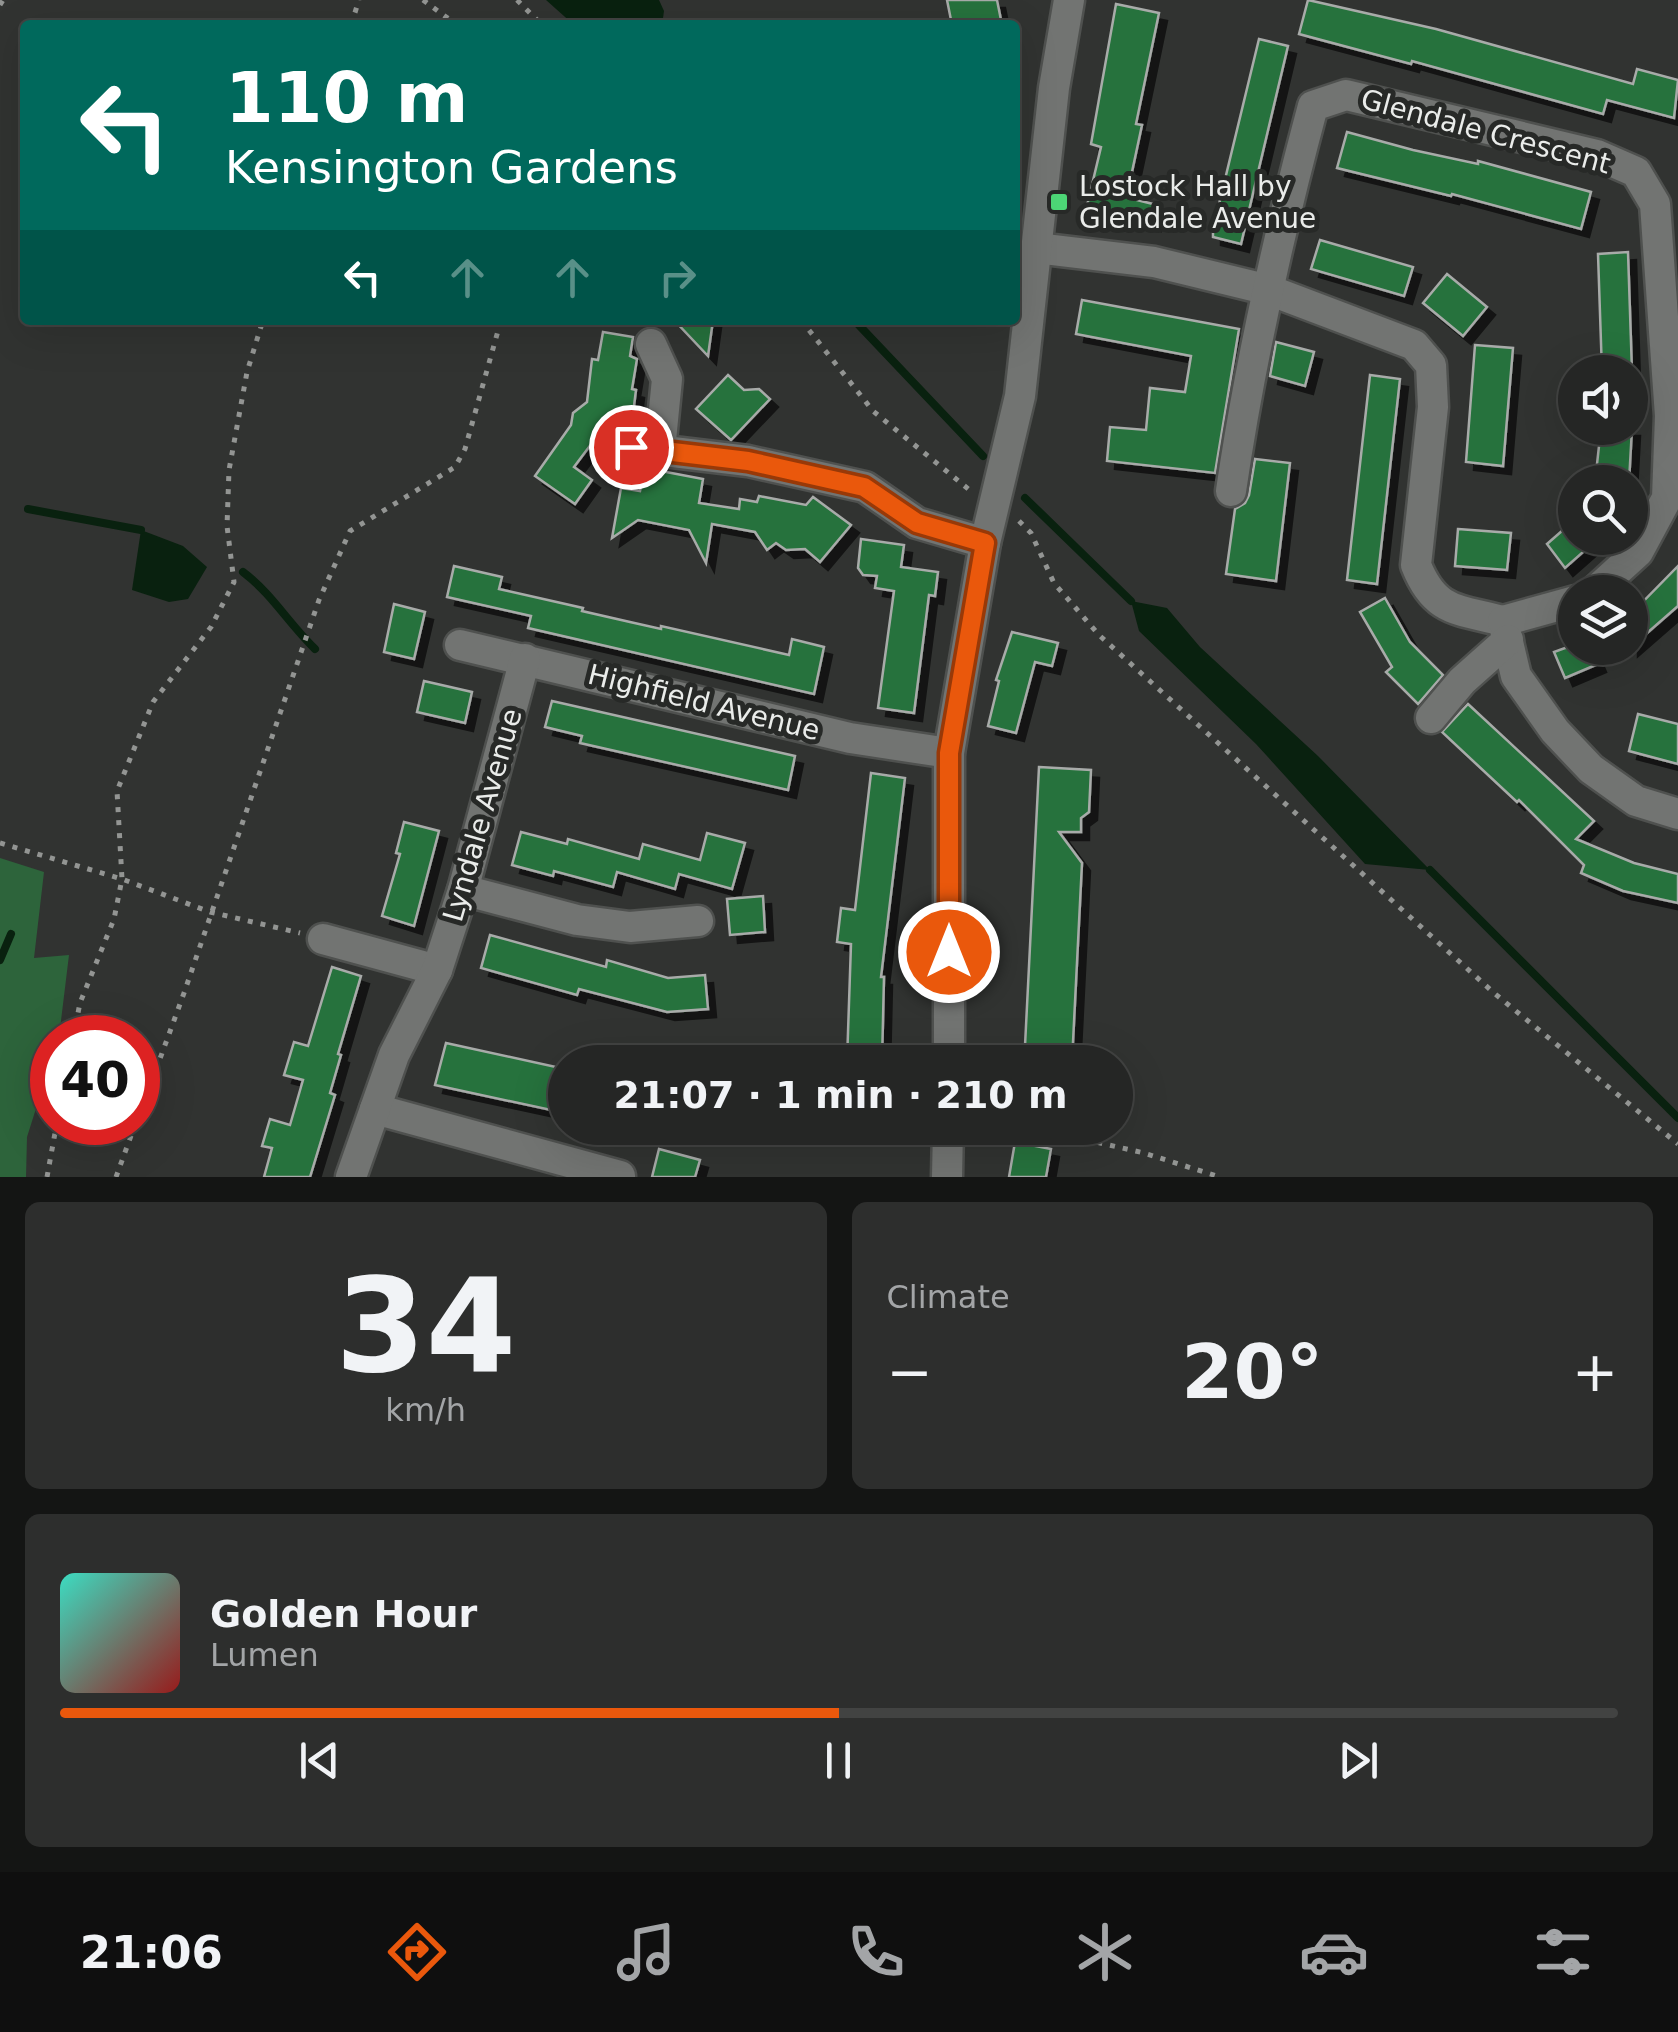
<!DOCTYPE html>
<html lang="en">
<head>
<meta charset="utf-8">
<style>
  :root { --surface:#252625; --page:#2d2e2d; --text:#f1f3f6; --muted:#a3a5a7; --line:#424342; --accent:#ea580c }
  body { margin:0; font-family:"DejaVu Sans",sans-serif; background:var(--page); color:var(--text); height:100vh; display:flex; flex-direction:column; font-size:38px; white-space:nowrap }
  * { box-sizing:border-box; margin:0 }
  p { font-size:32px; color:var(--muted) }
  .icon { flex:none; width:55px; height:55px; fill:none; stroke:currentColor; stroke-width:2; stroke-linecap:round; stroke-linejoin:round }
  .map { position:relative; height:1177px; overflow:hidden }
  .panel { display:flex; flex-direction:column; gap:25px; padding:25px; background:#141514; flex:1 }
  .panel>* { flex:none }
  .banner { position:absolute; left:20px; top:20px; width:1000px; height:305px; border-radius:10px; box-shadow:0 10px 40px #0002,0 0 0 2px var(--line); background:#00695c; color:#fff; overflow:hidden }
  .controls { position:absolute; left:1558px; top:355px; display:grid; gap:20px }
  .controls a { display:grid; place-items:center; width:90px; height:90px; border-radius:50%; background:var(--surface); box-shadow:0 10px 40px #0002,0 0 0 2px var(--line); font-size:50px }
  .speed { position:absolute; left:30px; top:1015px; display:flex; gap:20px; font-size:50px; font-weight:700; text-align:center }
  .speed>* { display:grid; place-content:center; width:130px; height:130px; border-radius:50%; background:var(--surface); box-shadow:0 10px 40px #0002,0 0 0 2px var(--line); line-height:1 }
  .speed .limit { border:15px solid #d22; background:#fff; color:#111 }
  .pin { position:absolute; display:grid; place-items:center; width:85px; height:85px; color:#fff; margin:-42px; border:5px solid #fff; border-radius:50%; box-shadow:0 2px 10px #0007 }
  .me { position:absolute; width:110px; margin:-55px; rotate:0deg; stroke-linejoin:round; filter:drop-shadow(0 0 8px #0008) }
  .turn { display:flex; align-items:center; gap:35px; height:210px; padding:0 40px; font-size:45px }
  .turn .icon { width:130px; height:130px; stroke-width:2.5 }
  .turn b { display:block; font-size:70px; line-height:85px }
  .lanes { display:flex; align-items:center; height:95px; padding:0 40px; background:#0003; justify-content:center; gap:50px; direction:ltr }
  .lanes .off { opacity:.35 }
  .big { font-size:75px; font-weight:700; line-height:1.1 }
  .panel .widget { flex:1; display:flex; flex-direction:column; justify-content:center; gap:15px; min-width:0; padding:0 35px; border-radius:15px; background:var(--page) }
  .panel .dial { align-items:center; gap:0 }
  .dial b { font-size:130px; line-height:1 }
  .song { display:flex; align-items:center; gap:30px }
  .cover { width:120px; height:120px; border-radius:15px; background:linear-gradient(135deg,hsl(170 70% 55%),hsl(0 70% 35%)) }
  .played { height:10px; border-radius:5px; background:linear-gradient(90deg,var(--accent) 50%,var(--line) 50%) }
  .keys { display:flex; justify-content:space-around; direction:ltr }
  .heat { display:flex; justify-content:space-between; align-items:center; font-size:55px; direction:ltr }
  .panel .tiles { flex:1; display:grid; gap:25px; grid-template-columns:1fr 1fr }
  .widget:last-child { grid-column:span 2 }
  .trip { position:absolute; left:548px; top:1045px; width:585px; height:100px; border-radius:50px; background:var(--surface); box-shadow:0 10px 40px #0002,0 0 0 2px var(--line); font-weight:700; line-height:100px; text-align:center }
  .menu { display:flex; height:160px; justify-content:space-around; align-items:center; background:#0f0f0f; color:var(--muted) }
  .menu .icon { width:70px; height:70px }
  .menu .current { color:var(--accent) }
  .menu b { font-size:45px; color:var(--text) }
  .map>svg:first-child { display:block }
  .green { fill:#2d643b }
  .water { fill:#09210f }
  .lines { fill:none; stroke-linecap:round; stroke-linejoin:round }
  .stream { stroke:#09210f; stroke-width:8 }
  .building { fill:#25723c; stroke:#a8aba9; stroke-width:2.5; filter:url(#shadow) }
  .minor-casing { stroke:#4f514f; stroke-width:35 }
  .path { stroke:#939593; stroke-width:5; stroke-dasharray:5 8; stroke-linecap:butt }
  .minor { stroke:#727472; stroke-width:30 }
  .route-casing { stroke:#983908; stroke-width:25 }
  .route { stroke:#ea580c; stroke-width:18 }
  .poi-dot { fill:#4dd676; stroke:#272927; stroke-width:4 }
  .labels { text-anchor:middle; stroke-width:10; stroke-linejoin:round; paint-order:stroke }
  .street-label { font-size:28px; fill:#eaecea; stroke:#272927 }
  .poi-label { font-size:28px; fill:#eaecea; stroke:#272927; text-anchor:start }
</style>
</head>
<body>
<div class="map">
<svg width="1678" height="1177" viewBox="0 0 1678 1177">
  <defs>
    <filter id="shadow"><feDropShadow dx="8" dy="8" stdDeviation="0" flood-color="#0009"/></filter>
  </defs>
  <rect width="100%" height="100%" fill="#313331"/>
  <polygon class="green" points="0,858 44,872 34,958 69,955 59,1037 52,1038 52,1058 27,1137 26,1177 0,1177"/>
  <g class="water">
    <polygon points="546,0 659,0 664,11 662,25 574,25"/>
    <polygon points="141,530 183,546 207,567 188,599 169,602 132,590"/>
    <polygon points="1131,601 1167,608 1200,647 1318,756 1430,870 1365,864 1256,744 1139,631"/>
  </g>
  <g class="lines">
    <g class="stream">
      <polyline points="854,320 983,456"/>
      <polyline points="1025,498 1131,601"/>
      <polyline points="28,509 141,530"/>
      <path d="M243,572C272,594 289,624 315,649"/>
      <polyline points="1430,870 1678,1118"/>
      <polyline points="0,960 11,934"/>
    </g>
  </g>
  <g class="building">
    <polygon points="947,0 997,0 1002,25 952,25"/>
    <polygon points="1308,0 1436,29 1633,84 1637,69 1678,80 1674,118 1607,100 1603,114 1412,61 1411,64 1299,34"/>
    <polygon points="1116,4 1159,13 1136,124 1142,125 1129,186 1135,188 1133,199 1157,205 1153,223 1086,210 1101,147 1091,144"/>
    <polygon points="1259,39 1288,46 1241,244 1213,237 1213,229"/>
    <polygon points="1347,132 1413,150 1478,164 1478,161 1591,192 1581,229 1452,194 1451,196 1337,168"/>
    <polygon points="1320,240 1413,267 1404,296 1311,269"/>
    <polygon points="1628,252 1632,372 1602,372 1598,254"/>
    <polygon points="1447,274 1487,307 1463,336 1423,303"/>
    <polygon points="1082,300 1239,329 1215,473 1107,461 1110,427 1146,430 1150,388 1185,392 1191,356 1076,334"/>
    <polygon points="674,320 713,320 708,356"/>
    <polygon points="603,332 633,337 630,356 637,359 632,389 636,390 633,414 631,413 629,429 619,433 601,431 574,467 592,480 575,504 535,476 571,425 573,413 587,402 592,359 598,360"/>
    <polygon points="1276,342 1314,352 1305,386 1270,376"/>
    <polygon points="1475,345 1513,348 1503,466 1466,462"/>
    <polygon points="728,375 744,390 759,389 770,399 731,440 696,409"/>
    <polygon points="1370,375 1400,379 1377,584 1347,580"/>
    <polygon points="1601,428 1632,428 1629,482 1595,482"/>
    <polygon points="1255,459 1290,463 1276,581 1226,574 1235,509 1245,503 1249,495"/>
    <polygon points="645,468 703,479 699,503 739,509 740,499 757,502 759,496 806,505 813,497 851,525 820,562 805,549 786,550 776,543 767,550 755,532 712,524 706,563 689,530 638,520 612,538 621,488 640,491"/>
    <polygon points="1571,523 1575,527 1575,538 1584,538 1591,545 1565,568 1547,544"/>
    <polygon points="1458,529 1511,533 1507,570 1455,566"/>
    <polygon points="861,539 904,545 901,567 938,572 935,596 929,595 914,713 878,708 894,591 875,588 877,576 863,575 858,568"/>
    <polygon points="454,566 502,577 499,589 583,608 582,611 630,622 661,629 661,626 789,655 792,639 824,647 814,694 528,628 531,616 447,597"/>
    <polygon points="1678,566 1678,606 1630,648 1630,615"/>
    <polygon points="1385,598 1410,642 1443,675 1418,704 1386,672 1392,667 1360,612"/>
    <polygon points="394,604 425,612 414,659 384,652"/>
    <polygon points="1012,632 1058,643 1052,666 1035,662 1016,733 988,726 999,681 996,680"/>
    <polygon points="1565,648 1591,648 1598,664 1565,678 1554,652"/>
    <polygon points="424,681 472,692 465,723 417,712"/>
    <polygon points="552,701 795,756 788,790 580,743 582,736 545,727"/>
    <polygon points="1468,704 1594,821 1576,839 1634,863 1678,874 1678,903 1623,891 1581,873 1584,865 1519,800 1517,802 1442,732"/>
    <polygon points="1638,714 1678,724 1678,764 1629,751"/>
    <polygon points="1039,767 1091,770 1089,812 1081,818 1081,832 1059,832 1082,863 1072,1062 1028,1062 1029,1046 1025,1046"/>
    <polygon points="871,773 905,778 881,977 884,977 882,1062 847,1062 851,944 837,942 841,908 855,910"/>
    <polygon points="404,822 439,831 414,926 382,916 400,854 396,853"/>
    <polygon points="521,832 567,844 568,839 639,859 643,844 700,860 707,833 745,843 732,889 679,874 675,889 617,872 613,887 554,871 553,876 512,865"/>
    <polygon points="763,896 765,932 730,935 727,899"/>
    <polygon points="490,935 606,967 607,960 668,978 705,975 708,1009 667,1012 579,989 577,995 481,968"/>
    <polygon points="332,967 361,976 338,1054 341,1055 330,1093 335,1095 310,1177 264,1177 272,1148 262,1146 270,1119 290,1125 303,1080 284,1075 294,1042 308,1046"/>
    <polygon points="446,1043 565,1069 565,1113 435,1085"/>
    <polygon points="1015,1142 1051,1149 1046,1177 1009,1177"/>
    <polygon points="659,1149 700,1160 695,1177 652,1177"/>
  </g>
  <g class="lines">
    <defs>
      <g id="minor">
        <path d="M1036,248L1154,262L1269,290L1414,345L1431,365L1433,407L1416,565C1435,613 1458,609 1503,621L1516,676L1555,731L1591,769L1636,801L1678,814"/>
        <polyline points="651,344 667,379 660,450"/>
        <polyline points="631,447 748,461 865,487 917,523 985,543"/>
        <path d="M1231,491C1250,361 1279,233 1313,106L1346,95L1597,155L1636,172L1655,204L1670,416L1667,498L1638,552L1594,592"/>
        <polyline points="1503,621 1575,601"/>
        <polyline points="460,645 850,738 949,753"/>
        <polyline points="1431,718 1462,681 1508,640"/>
        <polyline points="463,890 577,920 630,927 698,921"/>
        <polyline points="323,939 437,970"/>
        <polyline points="949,1062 949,753 985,543 1020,396 1054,88 1069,0"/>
        <polyline points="375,1109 620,1176"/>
        <polyline points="351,1177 394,1055 437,970 463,890 525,659"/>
        <polyline points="947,1177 948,1128"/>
      </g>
    </defs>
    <use href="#minor" class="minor-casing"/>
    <g class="path">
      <polyline points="423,0 457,25"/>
      <polyline points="517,0 542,25"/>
      <polyline points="0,5 3,0"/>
      <polyline points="351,25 359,0"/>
      <polyline points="801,320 873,411 972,492"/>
      <polyline points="1019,521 1031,533 1054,583 1099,635 1494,993 1678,1144"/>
      <polyline points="0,843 122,879 210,912 300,933"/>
      <polyline points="73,1038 80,1003 114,919 122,879 117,791 153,702 211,627 234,582 227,526 229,470 247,372 263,320"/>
      <polyline points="138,1119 184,993 319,600 350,531 455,467 465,449 501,320"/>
      <polyline points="1034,1128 1144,1153 1220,1177"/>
      <polyline points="47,1177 57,1122"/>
      <polyline points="116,1177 136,1122"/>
    </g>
    <use href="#minor" class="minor"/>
  </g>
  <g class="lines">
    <defs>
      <polyline id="route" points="631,447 748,461 864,487 917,523 985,543 949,753 949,952"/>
    </defs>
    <use href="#route" class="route-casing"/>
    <use href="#route" class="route"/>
  </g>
  <rect class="poi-dot" x="1049" y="192" width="20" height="20" rx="5"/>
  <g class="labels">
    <g class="street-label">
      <text transform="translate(1486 131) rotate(15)" y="10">Glendale Crescent</text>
      <text transform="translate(704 702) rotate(14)" y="10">Highfield Avenue</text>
      <text transform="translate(482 815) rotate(-74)" y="10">Lyndale Avenue</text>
    </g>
    <g class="poi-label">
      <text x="1079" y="196">Lostock Hall by<tspan x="1079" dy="32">Glendale Avenue</tspan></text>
    </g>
  </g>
</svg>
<div class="controls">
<a><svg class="icon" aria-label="sound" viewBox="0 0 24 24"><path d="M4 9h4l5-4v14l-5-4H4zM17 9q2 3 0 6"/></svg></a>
<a><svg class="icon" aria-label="search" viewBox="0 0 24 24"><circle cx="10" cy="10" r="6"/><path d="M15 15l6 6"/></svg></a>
<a><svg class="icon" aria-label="layers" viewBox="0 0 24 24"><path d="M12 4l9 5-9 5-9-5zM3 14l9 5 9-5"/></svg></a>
</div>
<div class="speed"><div class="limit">40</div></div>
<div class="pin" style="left:631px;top:447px;background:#d93025"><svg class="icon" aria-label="arrive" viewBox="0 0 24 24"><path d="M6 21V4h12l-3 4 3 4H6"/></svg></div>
<svg class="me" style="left:949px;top:952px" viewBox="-20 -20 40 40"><circle r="17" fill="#ea580c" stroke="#fff" stroke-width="3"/><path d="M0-11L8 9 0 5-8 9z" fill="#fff"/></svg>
<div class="trip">21:07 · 1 min · 210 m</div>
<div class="banner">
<div class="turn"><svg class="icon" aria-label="left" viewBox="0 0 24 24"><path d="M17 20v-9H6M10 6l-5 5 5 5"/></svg><div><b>110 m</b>Kensington Gardens</div></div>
<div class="lanes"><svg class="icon" aria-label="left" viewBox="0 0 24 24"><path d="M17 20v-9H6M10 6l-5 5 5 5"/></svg><svg class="icon off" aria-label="ahead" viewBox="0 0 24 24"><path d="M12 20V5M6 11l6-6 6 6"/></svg><svg class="icon off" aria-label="ahead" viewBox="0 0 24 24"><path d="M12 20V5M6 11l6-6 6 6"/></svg><svg class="icon off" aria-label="right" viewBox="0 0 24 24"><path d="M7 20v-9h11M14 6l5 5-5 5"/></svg></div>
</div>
</div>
<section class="panel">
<div class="tiles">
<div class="widget dial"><b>34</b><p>km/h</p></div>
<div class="widget"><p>Climate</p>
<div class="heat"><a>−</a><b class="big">20°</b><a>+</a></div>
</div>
<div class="widget">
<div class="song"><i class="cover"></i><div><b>Golden Hour</b><p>Lumen</p></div></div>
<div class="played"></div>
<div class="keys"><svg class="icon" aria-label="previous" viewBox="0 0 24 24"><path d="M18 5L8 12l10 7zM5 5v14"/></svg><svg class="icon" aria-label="pause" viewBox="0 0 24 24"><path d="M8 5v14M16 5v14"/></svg><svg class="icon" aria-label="next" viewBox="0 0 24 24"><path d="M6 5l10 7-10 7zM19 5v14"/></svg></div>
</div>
</div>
</section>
<nav class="menu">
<b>21:06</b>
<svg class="icon current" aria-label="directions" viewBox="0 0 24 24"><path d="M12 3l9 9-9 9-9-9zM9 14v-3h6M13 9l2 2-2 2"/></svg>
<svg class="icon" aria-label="music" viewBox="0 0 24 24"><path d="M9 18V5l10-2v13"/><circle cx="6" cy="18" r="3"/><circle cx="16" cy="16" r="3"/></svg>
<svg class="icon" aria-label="phone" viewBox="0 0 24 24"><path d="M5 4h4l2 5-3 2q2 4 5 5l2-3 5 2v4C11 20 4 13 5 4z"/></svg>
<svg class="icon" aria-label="climate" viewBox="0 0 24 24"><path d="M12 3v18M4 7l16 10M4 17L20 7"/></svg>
<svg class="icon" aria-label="car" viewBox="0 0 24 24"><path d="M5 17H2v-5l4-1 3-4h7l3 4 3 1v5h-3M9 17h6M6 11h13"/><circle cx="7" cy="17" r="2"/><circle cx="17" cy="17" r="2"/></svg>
<svg class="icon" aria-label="filters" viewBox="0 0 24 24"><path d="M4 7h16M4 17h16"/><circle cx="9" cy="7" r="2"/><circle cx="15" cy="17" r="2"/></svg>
</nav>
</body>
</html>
